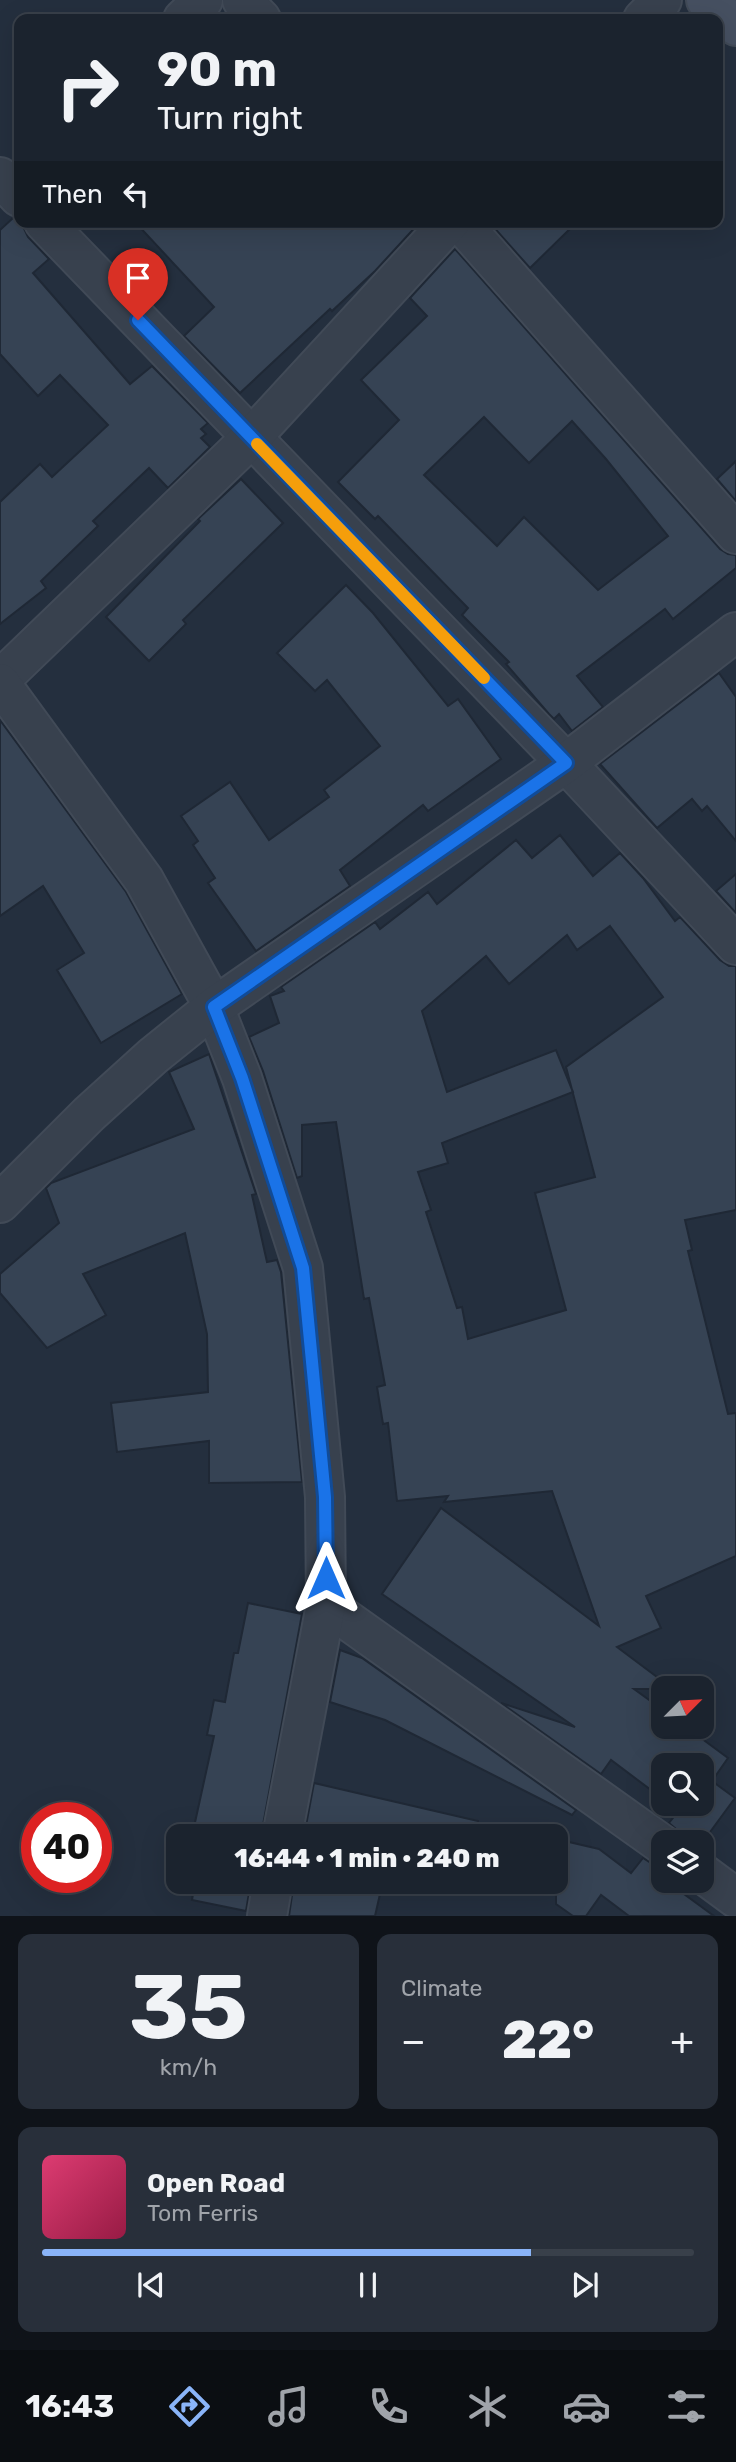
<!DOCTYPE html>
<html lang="en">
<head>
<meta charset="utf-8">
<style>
  :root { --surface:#1b232e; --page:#282f3a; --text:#f1f3f6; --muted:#a0a4aa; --line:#39404a; --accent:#8ab4f8 }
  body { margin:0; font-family:Rubik,sans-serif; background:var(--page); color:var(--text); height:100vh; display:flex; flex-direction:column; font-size:26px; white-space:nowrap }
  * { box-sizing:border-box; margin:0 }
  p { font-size:23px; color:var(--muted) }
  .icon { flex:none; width:38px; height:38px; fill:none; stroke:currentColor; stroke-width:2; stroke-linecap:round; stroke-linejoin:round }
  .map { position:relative; height:1916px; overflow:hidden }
  .details { display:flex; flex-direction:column; gap:18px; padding:18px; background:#0f1319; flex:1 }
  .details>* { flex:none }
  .hud { position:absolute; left:14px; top:14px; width:709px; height:214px; border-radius:14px; box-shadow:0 7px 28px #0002,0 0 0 2px var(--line); background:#1b232e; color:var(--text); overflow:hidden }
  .needle { width:46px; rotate:66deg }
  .controls { position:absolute; left:651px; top:1676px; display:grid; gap:14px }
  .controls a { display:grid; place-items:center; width:63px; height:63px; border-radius:14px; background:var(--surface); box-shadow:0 7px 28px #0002,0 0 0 2px var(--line); font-size:35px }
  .speed { position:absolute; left:21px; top:1802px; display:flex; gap:14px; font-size:35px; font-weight:700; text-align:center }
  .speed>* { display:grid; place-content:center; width:91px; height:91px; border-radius:50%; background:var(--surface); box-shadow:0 7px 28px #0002,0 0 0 2px var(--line); line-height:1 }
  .speed .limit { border:10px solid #d22; background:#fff; color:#111 }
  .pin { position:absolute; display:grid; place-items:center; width:60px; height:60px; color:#fff; margin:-72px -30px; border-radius:50% 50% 50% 0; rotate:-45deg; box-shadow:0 0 7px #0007 }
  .pin .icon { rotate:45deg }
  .me { position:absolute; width:77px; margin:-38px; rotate:0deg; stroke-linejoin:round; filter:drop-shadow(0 0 5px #0008) }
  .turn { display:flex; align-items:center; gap:24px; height:147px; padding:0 28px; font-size:32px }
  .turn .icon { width:91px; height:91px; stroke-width:2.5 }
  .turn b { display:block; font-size:49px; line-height:60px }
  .then { display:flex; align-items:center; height:66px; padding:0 28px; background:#0003; gap:14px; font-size:26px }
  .big { font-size:52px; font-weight:800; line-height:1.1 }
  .details .card { flex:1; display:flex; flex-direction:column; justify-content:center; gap:10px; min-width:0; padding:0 24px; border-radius:14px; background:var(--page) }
  .details .dial { align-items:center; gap:0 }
  .dial b { font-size:91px; line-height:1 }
  .song { display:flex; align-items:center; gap:21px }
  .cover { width:84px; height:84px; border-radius:10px; background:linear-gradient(135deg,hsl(340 70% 55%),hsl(340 70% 35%)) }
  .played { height:7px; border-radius:4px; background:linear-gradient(90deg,var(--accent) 75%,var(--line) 75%) }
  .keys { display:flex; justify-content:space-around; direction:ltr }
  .heat { display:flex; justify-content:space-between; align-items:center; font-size:38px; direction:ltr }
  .details .tiles { flex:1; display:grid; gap:18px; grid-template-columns:1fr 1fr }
  .card:last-child { grid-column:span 2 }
  .trip { position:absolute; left:166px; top:1824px; width:402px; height:70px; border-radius:14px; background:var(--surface); box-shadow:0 7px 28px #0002,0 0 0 2px var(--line); font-weight:800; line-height:70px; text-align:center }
  .tab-bar { display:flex; height:112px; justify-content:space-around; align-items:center; background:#0b0e12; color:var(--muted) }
  .tab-bar .icon { width:49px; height:49px }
  .tab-bar .current { color:var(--accent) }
  .tab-bar b { font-size:32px; color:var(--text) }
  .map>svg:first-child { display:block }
  .building { fill:#364354; stroke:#1f2835; stroke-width:2; fill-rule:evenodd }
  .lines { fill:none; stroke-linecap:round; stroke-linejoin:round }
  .minor-casing { stroke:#414a57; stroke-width:42 }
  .tertiary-casing { stroke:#414a57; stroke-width:42 }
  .secondary-casing { stroke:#414a57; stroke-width:42 }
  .minor { stroke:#38414e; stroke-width:38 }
  .tertiary { stroke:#38414e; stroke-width:38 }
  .secondary { stroke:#465061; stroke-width:38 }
  .route-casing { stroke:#114b97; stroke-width:18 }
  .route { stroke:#1a73e8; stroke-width:12 }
  .slow { stroke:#f59e0b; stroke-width:12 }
</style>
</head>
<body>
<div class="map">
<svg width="736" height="1916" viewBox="0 0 736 1916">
  <rect width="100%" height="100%" fill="#242f3e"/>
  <g class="building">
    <polygon points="13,218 19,218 28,237 49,259 33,273 130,384 152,366 208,423 201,429 206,434 201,438 210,447 168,488 149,468 93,521 98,526 41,581 46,588 0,624 0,502 40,464 52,477 108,425 60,375 38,396 0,354 0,230"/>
    <polygon points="135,222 420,222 375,271 332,311 330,309 240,393 184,336 214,307"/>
    <polygon points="489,222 577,222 530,268"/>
    <path d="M455,249L720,549L728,554L736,555V568L673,619L665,609L577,676L603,707L572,731L559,714L554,719L549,714L506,664L509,662L462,615L468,608L378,516L375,519L338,482L399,420L361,380L427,316L410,298ZM484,417L529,463L572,421L606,459L668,536L598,590L524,517L497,546L424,475Z"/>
    <polygon points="736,461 736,501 717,479"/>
    <polygon points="241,479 283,523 183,620 186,624 149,661 106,617 200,521 198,519"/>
    <polygon points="346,585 373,613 448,706 458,699 501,759 428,811 423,805 340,870 350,886 256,951 208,883 215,878 193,845 198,841 181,816 230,782 269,840 329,797 324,790 380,746 327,680 315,691 277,653"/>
    <polygon points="719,673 736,697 736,841 707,806 702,811 692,799 657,828 600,764"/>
    <polygon points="0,720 126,892 182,994 101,1043 57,970 84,953 43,886 0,916"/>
    <path d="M560,835L593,876L620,853L643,878L675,921L680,917L720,960L729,966H736V1210L685,1220L692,1250L688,1251L728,1414L736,1413V1556L646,1596L661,1628L617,1647L673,1689H634L663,1710V1727H686L728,1758L712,1781L735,1798L702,1843H684L683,1835L669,1823L679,1810L671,1804H702V1766H663V1799L611,1760L601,1774L501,1703L575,1727L382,1594L441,1508L599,1626L552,1491L444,1502L448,1496L397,1501L388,1423L383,1424L377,1387L385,1385L369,1298L364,1299L336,1122L302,1125V1176L297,1178L263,1071L249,1037L279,1023L270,996L284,991L281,987L375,922L380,929L428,892L437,904L516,840L532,858ZM610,926L663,997L566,1067L595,1177L535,1193L566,1310L468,1339L462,1307L457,1308L426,1212L431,1210L418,1172L448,1163L442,1143L573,1092L556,1050L447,1092L422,1011L486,956L509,984L567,935L577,950Z"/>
    <polygon points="736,874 736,913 716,891"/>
    <polygon points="209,1054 256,1194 252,1195 267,1262 277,1260 281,1272 302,1482 209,1483 209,1441 117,1452 111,1403 208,1392 207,1334 185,1233 83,1274 106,1315 47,1348 0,1293 0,1274 59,1223 46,1188 51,1183 194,1129 169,1072"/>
    <polygon points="248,1603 302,1614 261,1836 192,1836 214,1736 207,1735 214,1700 225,1702 234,1653 238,1653"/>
    <polygon points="340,1650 362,1658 576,1810 572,1815 385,1720 330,1702"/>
    <polygon points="314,1783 478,1821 476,1836 304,1836"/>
    <polygon points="556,1839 599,1849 631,1873 643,1858 651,1863 663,1866 663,1881 675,1881 687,1890 684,1894 714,1916 629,1916 601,1895 586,1916 573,1916 556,1904"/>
    <polygon points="195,1881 251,1881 246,1911 192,1900"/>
    <polygon points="294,1881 383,1881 375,1916 289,1916"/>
  </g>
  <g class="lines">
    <defs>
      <g id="minor">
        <polyline points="242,0 261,19"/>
        <polyline points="183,19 203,0"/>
        <polyline points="643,19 662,0"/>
        <polyline points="0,177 19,197"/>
        <polyline points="44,222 566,763 736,945"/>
        <polyline points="460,222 736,534"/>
        <polyline points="0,680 251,438 450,222"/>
        <polyline points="326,1605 663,1845"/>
        <polyline points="702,1873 736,1898"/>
      </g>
      <g id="tertiary">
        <polyline points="0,683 144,880 214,1007 242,1078 303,1268 325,1497 326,1605 282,1836"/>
        <polyline points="0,1203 89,1114 153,1056 214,1007 566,763 736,632"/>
        <polyline points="267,1916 273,1881"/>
      </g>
      <polyline id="secondary" points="706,0 736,26"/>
    </defs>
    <use href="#minor" class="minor-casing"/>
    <use href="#tertiary" class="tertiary-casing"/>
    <use href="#secondary" class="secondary-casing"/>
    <use href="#minor" class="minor"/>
    <use href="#tertiary" class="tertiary"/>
    <use href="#secondary" class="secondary"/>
  </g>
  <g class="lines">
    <defs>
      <polyline id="route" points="138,320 566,763 214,1007 242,1078 303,1268 325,1497 326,1578"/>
    </defs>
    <use href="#route" class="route-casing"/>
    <use href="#route" class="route"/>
    <polyline class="slow" points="257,444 484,678"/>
  </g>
</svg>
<div class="controls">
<a><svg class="needle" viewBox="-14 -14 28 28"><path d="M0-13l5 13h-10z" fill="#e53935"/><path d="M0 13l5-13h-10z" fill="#a0a4aa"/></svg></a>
<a><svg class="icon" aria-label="search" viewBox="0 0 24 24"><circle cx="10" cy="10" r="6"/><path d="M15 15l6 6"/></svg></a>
<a><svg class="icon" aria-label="layers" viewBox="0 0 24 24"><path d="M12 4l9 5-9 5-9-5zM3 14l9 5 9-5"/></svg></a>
</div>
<div class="speed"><div class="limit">40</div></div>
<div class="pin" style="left:138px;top:320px;background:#d93025"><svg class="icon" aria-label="arrive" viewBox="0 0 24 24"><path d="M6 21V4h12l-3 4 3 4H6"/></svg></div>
<svg class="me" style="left:326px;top:1578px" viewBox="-20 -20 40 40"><path d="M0-17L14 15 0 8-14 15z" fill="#1a73e8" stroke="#fff" stroke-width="4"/></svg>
<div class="trip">16:44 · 1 min · 240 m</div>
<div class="hud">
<div class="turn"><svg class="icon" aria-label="right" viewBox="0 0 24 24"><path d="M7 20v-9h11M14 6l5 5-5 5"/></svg><div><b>90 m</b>Turn right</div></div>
<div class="then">Then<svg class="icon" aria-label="left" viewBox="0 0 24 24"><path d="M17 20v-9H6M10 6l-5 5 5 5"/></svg></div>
</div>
</div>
<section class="details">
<div class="tiles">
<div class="card dial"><b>35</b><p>km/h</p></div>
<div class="card"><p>Climate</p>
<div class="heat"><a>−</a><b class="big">22°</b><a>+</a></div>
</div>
<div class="card">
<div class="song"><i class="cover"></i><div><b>Open Road</b><p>Tom Ferris</p></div></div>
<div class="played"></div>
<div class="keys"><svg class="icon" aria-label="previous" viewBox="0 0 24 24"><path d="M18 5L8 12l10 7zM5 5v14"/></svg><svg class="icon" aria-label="pause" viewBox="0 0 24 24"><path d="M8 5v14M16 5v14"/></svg><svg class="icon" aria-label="next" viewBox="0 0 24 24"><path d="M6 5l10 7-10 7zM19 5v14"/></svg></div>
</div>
</div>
</section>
<nav class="tab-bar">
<b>16:43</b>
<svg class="icon current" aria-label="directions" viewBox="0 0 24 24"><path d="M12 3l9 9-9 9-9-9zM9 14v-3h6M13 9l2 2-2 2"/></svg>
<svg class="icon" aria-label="music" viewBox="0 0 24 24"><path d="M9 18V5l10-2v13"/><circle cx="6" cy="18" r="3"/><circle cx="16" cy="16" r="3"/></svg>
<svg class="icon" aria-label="phone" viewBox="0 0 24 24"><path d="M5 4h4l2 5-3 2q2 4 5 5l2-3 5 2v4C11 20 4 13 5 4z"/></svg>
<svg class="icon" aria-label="climate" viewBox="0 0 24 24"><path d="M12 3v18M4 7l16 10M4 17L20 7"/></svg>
<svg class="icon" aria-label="car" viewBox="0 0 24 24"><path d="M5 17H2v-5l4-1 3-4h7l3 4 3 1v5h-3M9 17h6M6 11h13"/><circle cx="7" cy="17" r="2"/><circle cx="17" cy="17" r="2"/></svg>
<svg class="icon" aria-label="filters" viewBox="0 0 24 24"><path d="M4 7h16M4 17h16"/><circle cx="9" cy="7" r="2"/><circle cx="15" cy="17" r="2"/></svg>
</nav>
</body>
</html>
